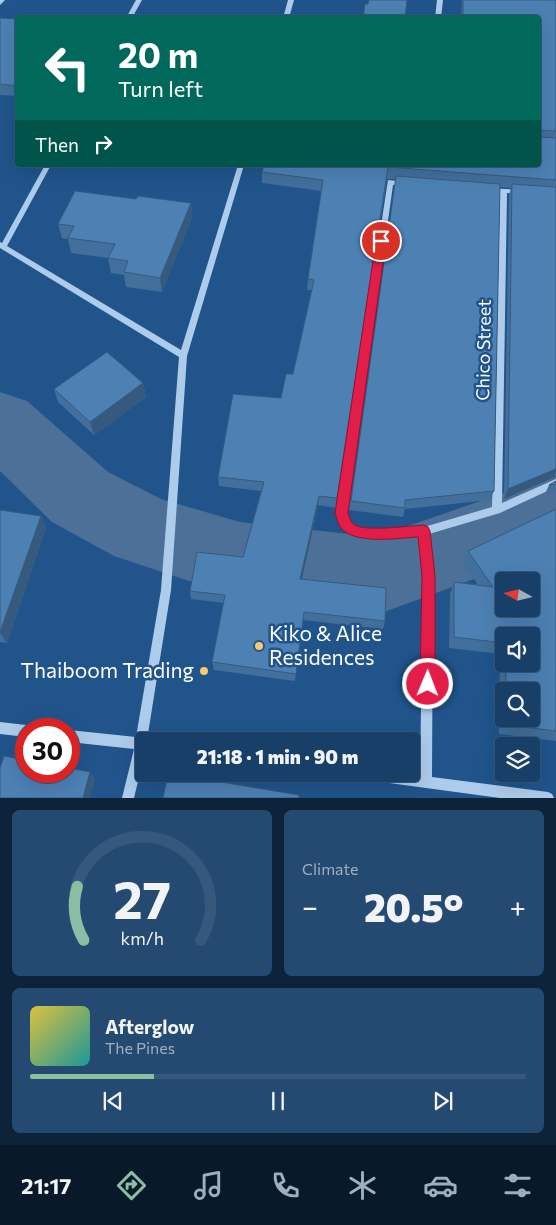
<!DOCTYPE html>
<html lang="en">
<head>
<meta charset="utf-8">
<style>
  :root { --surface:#183f68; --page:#254a71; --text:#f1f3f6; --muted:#9fafc0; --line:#36587c; --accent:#8abfa5 }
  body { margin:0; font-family:Commissioner,sans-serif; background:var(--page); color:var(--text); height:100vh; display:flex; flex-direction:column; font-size:19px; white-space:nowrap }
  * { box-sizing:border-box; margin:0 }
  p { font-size:16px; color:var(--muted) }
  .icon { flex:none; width:28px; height:28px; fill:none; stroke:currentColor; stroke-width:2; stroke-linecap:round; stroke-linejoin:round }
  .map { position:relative; height:798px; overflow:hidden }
  .sheet { display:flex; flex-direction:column; gap:12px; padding:12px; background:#0d2339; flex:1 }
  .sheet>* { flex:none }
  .hud { position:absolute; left:15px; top:15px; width:526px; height:152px; border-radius:5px; box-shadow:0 5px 20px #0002,0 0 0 1px var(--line); background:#00695c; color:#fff; overflow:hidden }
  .needle { width:32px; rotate:278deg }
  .fabs { position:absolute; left:495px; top:572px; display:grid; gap:10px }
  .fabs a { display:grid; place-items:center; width:45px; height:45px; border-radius:5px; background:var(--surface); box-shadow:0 5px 20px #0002,0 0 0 1px var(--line); font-size:25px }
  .speed { position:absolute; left:15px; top:718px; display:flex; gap:10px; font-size:25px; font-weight:700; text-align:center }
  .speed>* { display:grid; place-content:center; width:65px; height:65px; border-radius:50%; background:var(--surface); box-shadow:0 5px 20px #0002,0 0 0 1px var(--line); line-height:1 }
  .speed .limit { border:8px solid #d22; background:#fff; color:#111 }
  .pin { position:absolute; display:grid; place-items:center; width:42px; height:42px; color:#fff; margin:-21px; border:2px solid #fff; border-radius:50%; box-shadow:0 1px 5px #0007 }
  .me { position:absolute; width:55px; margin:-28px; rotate:1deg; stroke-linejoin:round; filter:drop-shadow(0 0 4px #0008) }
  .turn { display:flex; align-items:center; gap:18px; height:105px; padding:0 20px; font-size:22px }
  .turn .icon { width:65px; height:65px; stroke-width:2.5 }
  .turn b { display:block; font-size:35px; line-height:42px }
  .then { display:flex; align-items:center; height:48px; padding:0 20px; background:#0003; gap:10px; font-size:19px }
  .big { font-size:38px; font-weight:800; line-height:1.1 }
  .sheet .widget { flex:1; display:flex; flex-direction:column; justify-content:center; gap:8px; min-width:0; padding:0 18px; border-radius:8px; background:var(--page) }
  .sheet .dial { align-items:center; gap:0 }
  .dial svg { height:130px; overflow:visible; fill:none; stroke:var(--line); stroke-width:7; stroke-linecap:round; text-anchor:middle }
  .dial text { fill:var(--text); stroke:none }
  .song { display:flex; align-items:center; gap:15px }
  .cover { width:60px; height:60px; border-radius:8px; background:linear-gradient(135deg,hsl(50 70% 55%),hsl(180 70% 35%)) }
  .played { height:5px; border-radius:2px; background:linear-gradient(90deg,var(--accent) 25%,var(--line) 25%) }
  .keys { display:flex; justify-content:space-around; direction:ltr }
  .heat { display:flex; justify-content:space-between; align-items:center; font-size:28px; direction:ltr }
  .sheet .tiles { flex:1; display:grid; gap:12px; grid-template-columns:1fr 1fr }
  .widget:last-child { grid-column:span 2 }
  .trip { position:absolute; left:135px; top:732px; width:285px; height:50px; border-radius:5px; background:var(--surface); box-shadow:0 5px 20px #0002,0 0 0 1px var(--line); font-weight:800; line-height:50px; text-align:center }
  .dock { display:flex; height:80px; justify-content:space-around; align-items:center; background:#0a192a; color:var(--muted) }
  .dock .icon { width:35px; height:35px }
  .dock .current { color:var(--accent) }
  .dock b { font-size:22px; color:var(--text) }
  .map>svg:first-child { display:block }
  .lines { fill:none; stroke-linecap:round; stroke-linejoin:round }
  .river { fill:#4c7097; fill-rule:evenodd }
  .minor { fill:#adcceb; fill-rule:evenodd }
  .wall { fill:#426f9b; fill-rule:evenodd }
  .shaded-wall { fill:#365a7e }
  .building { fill:#4d81b4; stroke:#365a7e; fill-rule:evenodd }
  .route { fill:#e11d48; stroke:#92132f }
  .poi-dot { fill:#f9c96e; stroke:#20548b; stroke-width:2 }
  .labels { text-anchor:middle; stroke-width:5; stroke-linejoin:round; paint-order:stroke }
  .street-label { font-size:18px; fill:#fff; stroke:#20548b }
  .near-poi-label { font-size:21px; fill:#fff; stroke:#20548b; text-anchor:start }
</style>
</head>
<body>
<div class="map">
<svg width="556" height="798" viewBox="0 0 556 798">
  <rect width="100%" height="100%" fill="#20548b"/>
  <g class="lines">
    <polygon class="river" points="0,392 27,401 108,472 161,499 240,522 376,537 556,475 556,549 376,615 240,598 114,556 52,522 0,471"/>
    <g class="minor">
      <polygon points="0,0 5,0 0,5"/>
      <polygon points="136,0 142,0 132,18 126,18"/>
      <polygon points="288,0 294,0 289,18 283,18"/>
      <polygon points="437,0 443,0 441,18 435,18"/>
      <polygon points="45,165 51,165 7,246 181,350 238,165 244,165 187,356 171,590 147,740 149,741 144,741 144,757 134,798 122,798 134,749 69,742 69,730 136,737 161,590 179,357 0,248 0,242 2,243"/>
      <path d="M388,180L407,182L411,184L407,186L393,185L347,513L349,522L356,527L377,529L424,527L492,507L499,193L489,192L485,190L489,188L521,190L525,192L521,194L507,193L502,503L556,479V487L500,513L429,534L433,576L432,777L548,792L552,794L554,798H500L367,780L363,778L361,774H409L420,775L423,576L419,536C400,536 357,543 342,528C339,524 338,518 337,513Z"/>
      <polygon points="0,722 26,725 31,729 26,729 26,737 0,734"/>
    </g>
  </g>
  <g class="wall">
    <polygon points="462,0 556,0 556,478 555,477 504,499 509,195 511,188 500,187 494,491 490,500 405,509 403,517 349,510 396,179 387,179 336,508 318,505 302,579 385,621 383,629 303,620 295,681 214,670 212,662 224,603 191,599 190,591 243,557 261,491 219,486 218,477 281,398 293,374 312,290 307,290 308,279 321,191 262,183 262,172 264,165 539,165 539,18 461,18"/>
    <polygon points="0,18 18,19 18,96 0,95"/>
    <polygon points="136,199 191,203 192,218 162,292 126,287 124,275 111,273 108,258 71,253 68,239 62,238 58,224"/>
    <polygon points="143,383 146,397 94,435 58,402 54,389"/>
    <polygon points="556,481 556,493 545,494 549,485"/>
    <path d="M556,509V741L499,734L500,654L449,648L450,594L454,582L478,585L463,563L468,551ZM504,636L531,664H504ZM504,691H531V719H504Z"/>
    <polygon points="0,510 41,516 46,528 7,643 0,642"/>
  </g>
  <g class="shaded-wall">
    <polygon points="191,203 192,218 162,292 160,278"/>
    <polygon points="143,383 146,397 94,435 90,422"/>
    <polygon points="556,469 555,477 504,499 508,489"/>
    <polygon points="319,496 318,505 300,588 300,579"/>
    <polygon points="41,516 46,528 7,643 0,633"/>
    <polygon points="90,772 95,779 90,798 83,798"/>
  </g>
  <g class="building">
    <polygon points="369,0 407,0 405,18 363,18 365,4 368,4"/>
    <polygon points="463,0 556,0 556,131 542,130 540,132 541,137 556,138 556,180 388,167 337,498 319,496 300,579 386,588 385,621 304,612 296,674 212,662 225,595 190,591 197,552 243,557 264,482 218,477 233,394 281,398 286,374 293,374 314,280 308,279 323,180 262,172 264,165 539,165 539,18 463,18"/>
    <polygon points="0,18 18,19 18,86 0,84"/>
    <polygon points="396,176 500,184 494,491 405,500 405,508 351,501"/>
    <polygon points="512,184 556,187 556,469 508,489"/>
    <polygon points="75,191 136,199 138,196 191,203 160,278 124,272 128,261 108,258 115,244 68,238 74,226 58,224"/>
    <polygon points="107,352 143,383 90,422 54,389"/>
    <polygon points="556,481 556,484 549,485"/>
    <path d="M556,509V731L506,725V719H531V691H506V664H531V636H504V643L454,637V582L493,587L468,551ZM504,581H531V609H504Z"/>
    <polygon points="0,510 41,516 0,632"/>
    <polygon points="4,756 26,760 26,771 69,771 69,768 90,772 83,798 0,798 0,768"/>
    <polygon points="168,774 173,774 299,795 299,798 163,798"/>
  </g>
  <path class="route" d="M381,238L386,241L348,513C350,519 351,524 357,526C371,531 408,526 424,525L428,527L430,531L435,576V684L433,689L428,691L422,689L420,684L422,576L418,537C399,538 355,545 341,528C338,525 337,518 335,513L376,241Z"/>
  <g class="poi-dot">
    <circle cx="259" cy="646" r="5"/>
    <circle cx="204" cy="671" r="5"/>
  </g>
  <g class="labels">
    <g class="street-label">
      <text transform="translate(484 350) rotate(-89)" y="6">Chico Street</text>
    </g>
    <g class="near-poi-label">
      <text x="269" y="641">Kiko &amp; Alice<tspan x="269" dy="24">Residences</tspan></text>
      <text x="194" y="678" text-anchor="end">Thaiboom Trading</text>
    </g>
  </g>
</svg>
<div class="fabs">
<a><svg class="needle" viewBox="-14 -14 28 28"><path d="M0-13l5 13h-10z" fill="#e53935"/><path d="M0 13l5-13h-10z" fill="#9fafc0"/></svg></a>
<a><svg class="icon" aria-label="sound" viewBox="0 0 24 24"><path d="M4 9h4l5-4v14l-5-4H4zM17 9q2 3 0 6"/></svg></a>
<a><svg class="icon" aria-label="search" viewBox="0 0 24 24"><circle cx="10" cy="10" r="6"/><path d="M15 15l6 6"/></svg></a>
<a><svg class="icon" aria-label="layers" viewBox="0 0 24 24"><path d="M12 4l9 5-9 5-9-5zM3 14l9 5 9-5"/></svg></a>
</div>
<div class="speed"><div class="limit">30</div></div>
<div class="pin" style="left:381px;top:241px;background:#d93025"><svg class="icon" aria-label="arrive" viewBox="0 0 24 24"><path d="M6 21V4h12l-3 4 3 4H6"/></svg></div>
<svg class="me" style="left:428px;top:684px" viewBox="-20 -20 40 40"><circle r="17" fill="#e11d48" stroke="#fff" stroke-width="3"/><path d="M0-11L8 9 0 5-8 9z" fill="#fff"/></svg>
<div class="trip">21:18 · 1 min · 90 m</div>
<div class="hud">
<div class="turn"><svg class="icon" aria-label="left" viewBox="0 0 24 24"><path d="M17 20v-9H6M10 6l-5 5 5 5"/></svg><div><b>20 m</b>Turn left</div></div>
<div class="then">Then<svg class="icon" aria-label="right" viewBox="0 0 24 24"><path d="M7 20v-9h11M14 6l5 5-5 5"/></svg></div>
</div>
</div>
<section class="sheet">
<div class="tiles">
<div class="widget dial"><svg viewBox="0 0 100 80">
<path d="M14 69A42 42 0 1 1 86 69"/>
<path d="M14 69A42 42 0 0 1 10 36" stroke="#8abfa5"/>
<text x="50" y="56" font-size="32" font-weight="700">27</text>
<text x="50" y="72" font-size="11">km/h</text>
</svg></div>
<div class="widget"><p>Climate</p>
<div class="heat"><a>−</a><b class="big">20.5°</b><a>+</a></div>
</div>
<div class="widget">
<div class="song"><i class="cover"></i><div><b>Afterglow</b><p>The Pines</p></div></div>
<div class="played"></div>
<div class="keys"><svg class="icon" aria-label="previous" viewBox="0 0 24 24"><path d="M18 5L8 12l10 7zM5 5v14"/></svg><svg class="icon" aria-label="pause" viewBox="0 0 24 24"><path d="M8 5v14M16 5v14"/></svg><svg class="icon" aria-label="next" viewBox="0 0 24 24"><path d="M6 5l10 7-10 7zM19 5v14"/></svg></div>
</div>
</div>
</section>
<nav class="dock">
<b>21:17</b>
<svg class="icon current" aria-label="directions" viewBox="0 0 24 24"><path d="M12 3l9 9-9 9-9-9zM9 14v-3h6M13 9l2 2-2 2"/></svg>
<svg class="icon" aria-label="music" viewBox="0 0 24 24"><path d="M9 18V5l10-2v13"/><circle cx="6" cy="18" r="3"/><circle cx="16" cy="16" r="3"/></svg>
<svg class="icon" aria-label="phone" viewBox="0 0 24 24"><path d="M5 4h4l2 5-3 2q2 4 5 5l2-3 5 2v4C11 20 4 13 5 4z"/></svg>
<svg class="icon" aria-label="climate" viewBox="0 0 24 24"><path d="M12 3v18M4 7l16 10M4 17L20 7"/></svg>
<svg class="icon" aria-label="car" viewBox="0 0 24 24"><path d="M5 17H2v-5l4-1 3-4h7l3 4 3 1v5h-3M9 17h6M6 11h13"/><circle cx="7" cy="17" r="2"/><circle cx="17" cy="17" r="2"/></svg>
<svg class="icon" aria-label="filters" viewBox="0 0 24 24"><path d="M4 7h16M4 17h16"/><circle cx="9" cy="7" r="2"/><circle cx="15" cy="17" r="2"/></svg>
</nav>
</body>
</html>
